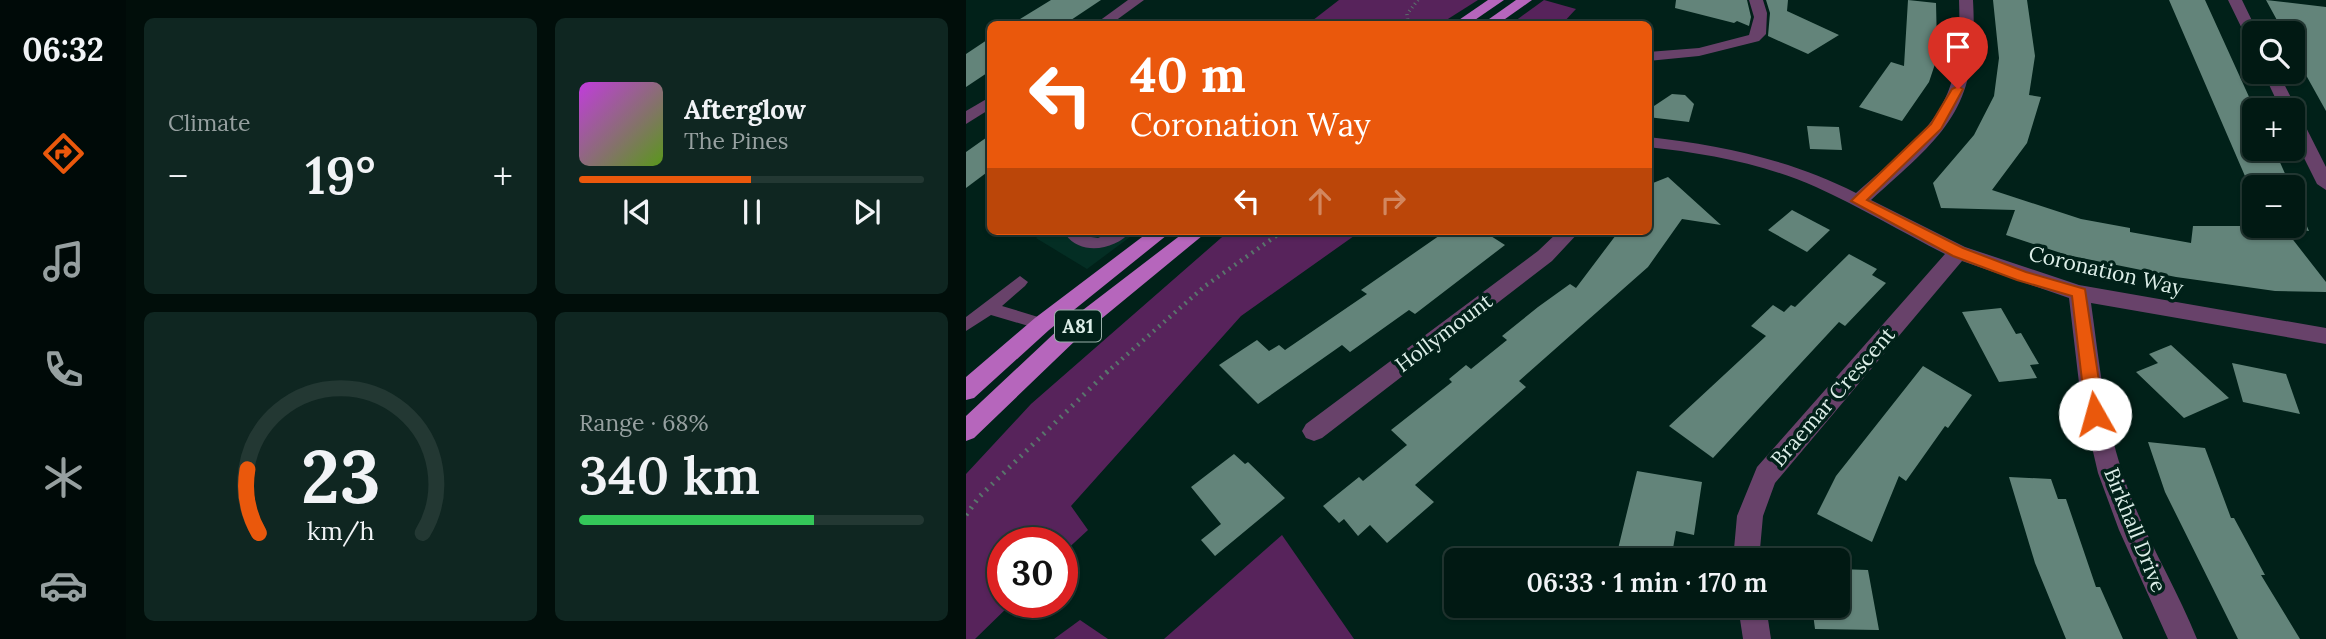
<!DOCTYPE html>
<html lang="en">
<head>
<meta charset="utf-8">
<style>
  :root { --surface:#011913; --page:#0f2621; --text:#f1f3f6; --muted:#96a0a0; --line:#233833; --accent:#ea580c }
  body { margin:0; font-family:Lora,serif; background:var(--page); color:var(--text); height:100vh; display:flex; flex-direction:column; font-size:26px; white-space:nowrap }
  * { box-sizing:border-box; margin:0 }
  p { font-size:23px; color:var(--muted) }
  .icon { flex:none; width:38px; height:38px; fill:none; stroke:currentColor; stroke-width:2; stroke-linecap:round; stroke-linejoin:round }
  .map { position:relative; flex:1; overflow:hidden }
  .sheet { display:flex; flex-direction:column; gap:18px; padding:18px; background:#010e0a; width:840px }
  .sheet>* { flex:none }
  .banner { position:absolute; left:21px; top:21px; width:665px; height:214px; border-radius:10px; box-shadow:0 2px 5px #0004,0 0 0 2px var(--line); background:#ea580c; color:#fff; overflow:hidden }
  .fabs { position:absolute; left:1276px; top:21px; display:grid; gap:14px }
  .fabs a { display:grid; place-items:center; width:63px; height:63px; border-radius:10px; background:var(--surface); box-shadow:0 2px 5px #0004,0 0 0 2px var(--line); font-size:35px }
  .speed { position:absolute; left:21px; top:527px; display:flex; gap:14px; font-size:35px; font-weight:700; text-align:center }
  .speed>* { display:grid; place-content:center; width:91px; height:91px; border-radius:50%; background:var(--surface); box-shadow:0 2px 5px #0004,0 0 0 2px var(--line); line-height:1 }
  .speed .limit { border:10px solid #d22; background:#fff; color:#111 }
  .pin { position:absolute; display:grid; place-items:center; width:60px; height:60px; color:#fff; margin:-72px -30px; border-radius:50% 50% 50% 0; rotate:-45deg; box-shadow:0 0 7px #0007 }
  .pin .icon { rotate:45deg }
  .me { position:absolute; width:77px; margin:-38px; rotate:353deg; stroke-linejoin:round; filter:drop-shadow(0 0 5px #0008) }
  .turn { display:flex; align-items:center; gap:24px; height:147px; padding:0 28px; font-size:32px }
  .turn .icon { width:91px; height:91px; stroke-width:2.5 }
  .turn b { display:block; font-size:49px; line-height:60px }
  .lanes { display:flex; align-items:center; height:66px; padding:0 28px; background:#0003; justify-content:center; gap:35px; direction:ltr }
  .lanes .off { opacity:.35 }
  .big { font-size:52px; font-weight:600; line-height:1.1 }
  .sheet .card { flex:1; display:flex; flex-direction:column; justify-content:center; gap:10px; min-width:0; padding:0 24px; border-radius:10px; background:var(--page) }
  .sheet .dial { align-items:center; gap:0 }
  .dial svg { height:182px; overflow:visible; fill:none; stroke:var(--line); stroke-width:7; stroke-linecap:round; text-anchor:middle }
  .dial text { fill:var(--text); stroke:none }
  .song { display:flex; align-items:center; gap:21px }
  .cover { width:84px; height:84px; border-radius:10px; background:linear-gradient(135deg,hsl(290 70% 55%),hsl(90 70% 35%)) }
  .played { height:7px; border-radius:4px; background:linear-gradient(90deg,var(--accent) 50%,var(--line) 50%) }
  .keys { display:flex; justify-content:space-around; direction:ltr }
  .heat { display:flex; justify-content:space-between; align-items:center; font-size:38px; direction:ltr }
  .charge { height:10px; border-radius:5px; background:linear-gradient(90deg,#34c759 68%,var(--line) 0) }
  .sheet .tiles { flex:1; display:grid; gap:18px; grid-template-columns:repeat(2,1fr) }
  .trip { position:absolute; left:478px; top:548px; width:406px; height:70px; border-radius:10px; background:var(--surface); box-shadow:0 2px 5px #0004,0 0 0 2px var(--line); font-weight:600; line-height:70px; text-align:center }
  main { display:flex; flex:1; min-height:0 }
  .tab-bar { display:flex; flex-direction:column; width:126px; justify-content:space-around; align-items:center; background:#000a08; color:var(--muted) }
  .tab-bar .icon { width:49px; height:49px }
  .tab-bar .current { color:var(--accent) }
  .tab-bar b { font-size:32px; color:var(--text) }
  .map>svg:first-child { display:block }
  .built { fill:#042e24 }
  .green { fill:#57235b }
  .building { fill:#63847a }
  .lines { fill:none; stroke-linecap:round; stroke-linejoin:round }
  .path-far2 { stroke:#59746c; stroke-width:3.5; stroke-dasharray:1 3.5; stroke-linecap:butt }
  .path-far1 { stroke:#59746c; stroke-width:4.5; stroke-dasharray:2 5; stroke-linecap:butt }
  .path { stroke:#59746c; stroke-width:5; stroke-dasharray:2 6; stroke-linecap:butt }
  .service { fill:#68426a; fill-rule:evenodd }
  .minor { fill:#68426a; fill-rule:evenodd }
  .primary { fill:#b666bc; fill-rule:evenodd }
  .route { fill:#ea580c; stroke:#983908; stroke-width:2 }
  .labels { text-anchor:middle; stroke-width:7; stroke-linejoin:round; paint-order:stroke }
  .shield { fill:#012119; stroke:#9ab0aa; stroke-width:2 }
  .shield-label { font-size:19px; font-weight:bold; fill:#dceee8 }
  .street-label { font-size:21px; fill:#dceee8; stroke:#012119 }
</style>
</head>
<body>
<main>
<nav class="tab-bar">
<b>06:32</b>
<svg class="icon current" aria-label="directions" viewBox="0 0 24 24"><path d="M12 3l9 9-9 9-9-9zM9 14v-3h6M13 9l2 2-2 2"/></svg>
<svg class="icon" aria-label="music" viewBox="0 0 24 24"><path d="M9 18V5l10-2v13"/><circle cx="6" cy="18" r="3"/><circle cx="16" cy="16" r="3"/></svg>
<svg class="icon" aria-label="phone" viewBox="0 0 24 24"><path d="M5 4h4l2 5-3 2q2 4 5 5l2-3 5 2v4C11 20 4 13 5 4z"/></svg>
<svg class="icon" aria-label="climate" viewBox="0 0 24 24"><path d="M12 3v18M4 7l16 10M4 17L20 7"/></svg>
<svg class="icon" aria-label="car" viewBox="0 0 24 24"><path d="M5 17H2v-5l4-1 3-4h7l3 4 3 1v5h-3M9 17h6M6 11h13"/><circle cx="7" cy="17" r="2"/><circle cx="17" cy="17" r="2"/></svg>
</nav>
<section class="sheet">
<div class="tiles">
<div class="card"><p>Climate</p>
<div class="heat"><a>−</a><b class="big">19°</b><a>+</a></div>
</div>
<div class="card">
<div class="song"><i class="cover"></i><div><b>Afterglow</b><p>The Pines</p></div></div>
<div class="played"></div>
<div class="keys"><svg class="icon" aria-label="previous" viewBox="0 0 24 24"><path d="M18 5L8 12l10 7zM5 5v14"/></svg><svg class="icon" aria-label="pause" viewBox="0 0 24 24"><path d="M8 5v14M16 5v14"/></svg><svg class="icon" aria-label="next" viewBox="0 0 24 24"><path d="M6 5l10 7-10 7zM19 5v14"/></svg></div>
</div>
<div class="card dial"><svg viewBox="0 0 100 80">
<path d="M14 69A42 42 0 1 1 86 69"/>
<path d="M14 69A42 42 0 0 1 9 41" stroke="#ea580c"/>
<text x="50" y="56" font-size="32" font-weight="700">23</text>
<text x="50" y="72" font-size="11">km/h</text>
</svg></div>
<div class="card"><p>Range · 68%</p><b class="big">340 km</b><div class="charge"></div></div>
</div>
</section>
<div class="map">
<svg width="1360" height="639" viewBox="0 0 1360 639">
  <rect width="100%" height="100%" fill="#012119"/>
  <polygon class="built" points="79,231 172,231 121,269 70,238"/>
  <g class="green">
    <polygon points="373,0 512,0 474,24 342,24"/>
    <polygon points="578,0 610,9 596,24 545,24"/>
    <polygon points="263,231 395,231 275,316 105,506 122,530 96,554 96,542 37,542 37,602 47,602 9,639 0,639 0,474 65,404"/>
    <polygon points="316,535 388,639 198,639"/>
    <polygon points="114,620 142,639 88,639"/>
  </g>
  <g class="building">
    <polygon points="85,0 135,0 99,24 46,24"/>
    <polygon points="710,0 781,0 785,17 783,26 771,21 768,23 709,8"/>
    <polygon points="800,0 822,0 821,11 873,35 842,54 802,36 804,13"/>
    <polygon points="942,0 970,3 971,45 969,64 963,82 936,121 893,107 925,62 938,66"/>
    <polygon points="1027,0 1061,0 1069,56 1063,95 1075,97 1061,143 1026,190 1115,219 1164,228 1164,232 1225,243 1227,226 1326,226 1326,191 1343,231 1317,227 1360,282 1360,292 1309,291 1210,277 1101,255 1040,235 1049,210 975,208 967,183 1008,135 1028,96 1033,58"/>
    <polygon points="1203,0 1239,0 1289,110 1288,149 1308,149 1325,187 1288,187 1288,197"/>
    <polygon points="1300,0 1360,7 1360,111 1326,50 1326,33 1318,33"/>
    <polygon points="24,38 24,71 0,87 0,54"/>
    <polygon points="706,94 719,95 728,104 723,122 682,117 682,110"/>
    <polygon points="841,126 873,127 876,150 844,149"/>
    <polygon points="24,135 24,170 0,188 0,152"/>
    <polygon points="702,177 755,225 716,219 682,267 553,381 560,387 449,485 468,502 421,543 404,525 392,536 378,519 373,523 357,506 393,477 397,481 441,445 425,430 486,382 483,379 500,365 505,369 541,340 536,336 572,307 604,284 610,288 653,231 682,231 682,185"/>
    <polygon points="826,210 864,230 841,252 802,230"/>
    <polygon points="480,231 517,231 539,245 449,314 443,310 384,352 376,345 292,404 253,365 291,340 303,351 313,345 319,350 401,294 395,290"/>
    <polygon points="883,254 911,269 906,275 920,283 879,326 873,322 747,458 703,426 800,336 785,326 807,305 818,312 825,305 829,307"/>
    <polygon points="1035,308 1050,334 1055,333 1073,364 1064,365 1071,378 1033,382 996,312"/>
    <polygon points="1205,345 1263,398 1218,418 1170,372 1192,363 1183,354"/>
    <polygon points="1266,363 1320,374 1334,414 1277,402"/>
    <polygon points="957,366 1006,395 982,428 979,426 940,481 933,476 906,542 851,514 870,476"/>
    <polygon points="1182,442 1239,448 1265,518 1268,518 1299,575 1295,575 1334,639 1272,639 1199,492"/>
    <polygon points="268,454 279,464 282,462 319,498 249,556 235,540 255,524 225,487"/>
    <polygon points="671,471 736,482 728,535 710,531 705,560 669,560 669,548 652,549"/>
    <polygon points="1043,477 1085,479 1092,499 1100,499 1130,587 1134,587 1157,639 1100,639 1069,563"/>
    <polygon points="872,569 902,570 913,630 849,629 846,606 872,606"/>
  </g>
  <g class="lines">
    <polyline class="path-far2" points="442,24 441,14 452,0"/>
    <polyline class="path-far1" points="140,373 239,286 317,231"/>
    <polyline class="path" points="0,515 13,497 142,371"/>
    <g class="service">
      <path d="M101,231H115L118,236L132,238L148,231H165C150,250 115,256 100,235Z"/>
      <polygon points="54,276 62,282 59,286 36,306 82,320 84,324 82,328 76,330 25,315 0,331 0,317"/>
    </g>
    <g class="minor">
      <polygon points="162,0 178,0 145,24 129,24"/>
      <polygon points="783,0 797,0 801,13 800,34 793,41 733,56 682,61 682,52 733,48 783,35 788,17"/>
      <path d="M993,0H1007C1013,108 981,132 905,200L999,247L1113,285L1360,328V344L1125,303C1133,360 1138,416 1156,472C1175,531 1208,582 1231,639H1202L1153,530L1132,473L1115,400L1103,298L996,261L809,483L797,516L793,560H767L771,516L791,467L979,254C936,232 894,207 850,187C799,164 738,153 682,147V137C754,145 826,160 890,193C967,126 997,108 993,0Z"/>
      <polygon points="1262,0 1276,0 1292,33 1288,33 1288,43 1281,39"/>
      <polygon points="1297,72 1312,72 1360,167 1360,190 1351,184 1326,134 1326,110 1315,110"/>
      <polygon points="24,97 24,109 0,124 0,111"/>
      <polygon points="593,231 614,231 586,261 356,438 348,441 340,438 336,431 340,424 572,251"/>
      <polygon points="772,606 800,606 805,639 777,639"/>
    </g>
    <g class="primary">
      <polygon points="522,0 538,0 503,24 487,24"/>
      <polygon points="550,0 566,0 532,24 516,24"/>
      <polygon points="184,231 206,231 83,330 8,398 0,400 0,377 69,318"/>
      <polygon points="220,231 242,231 112,338 8,438 0,441 0,416 96,326"/>
    </g>
  </g>
  <polygon class="route" points="992,86 997,89 975,129 901,200 997,248 1060,272 1119,289 1138,414 1135,419 1123,419 1120,414 1106,296 1051,280 987,256 885,201 965,124 986,89"/>
  <g class="labels">
    <rect class="shield" x="89" y="310.5" width="46" height="31" rx="5"/>
    <g class="shield-label">
      <text x="112" y="333">A81</text>
    </g>
    <g class="street-label">
      <text transform="translate(1140 271) rotate(13)" y="7">Coronation Way</text>
      <text transform="translate(478 333) rotate(-37)" y="7">Hollymount</text>
      <text transform="translate(867 397) rotate(-49)" y="7">Braemar Crescent</text>
      <text transform="translate(1169 530) rotate(68)" y="7">Birkhall Drive</text>
    </g>
  </g>
</svg>
<div class="fabs">
<a><svg class="icon" aria-label="search" viewBox="0 0 24 24"><circle cx="10" cy="10" r="6"/><path d="M15 15l6 6"/></svg></a>
<a>+</a>
<a>−</a>
</div>
<div class="speed"><div class="limit">30</div></div>
<div class="pin" style="left:992px;top:89px;background:#d93025"><svg class="icon" aria-label="arrive" viewBox="0 0 24 24"><path d="M6 21V4h12l-3 4 3 4H6"/></svg></div>
<svg class="me" style="left:1129px;top:414px" viewBox="-20 -20 40 40"><circle r="19" fill="#fff"/><path d="M0-13L10 11 0 6-10 11z" fill="#ea580c"/></svg>
<div class="trip">06:33 · 1 min · 170 m</div>
<div class="banner">
<div class="turn"><svg class="icon" aria-label="left" viewBox="0 0 24 24"><path d="M17 20v-9H6M10 6l-5 5 5 5"/></svg><div><b>40 m</b>Coronation Way</div></div>
<div class="lanes"><svg class="icon" aria-label="left" viewBox="0 0 24 24"><path d="M17 20v-9H6M10 6l-5 5 5 5"/></svg><svg class="icon off" aria-label="ahead" viewBox="0 0 24 24"><path d="M12 20V5M6 11l6-6 6 6"/></svg><svg class="icon off" aria-label="right" viewBox="0 0 24 24"><path d="M7 20v-9h11M14 6l5 5-5 5"/></svg></div>
</div>
</div>
</main>
</body>
</html>
